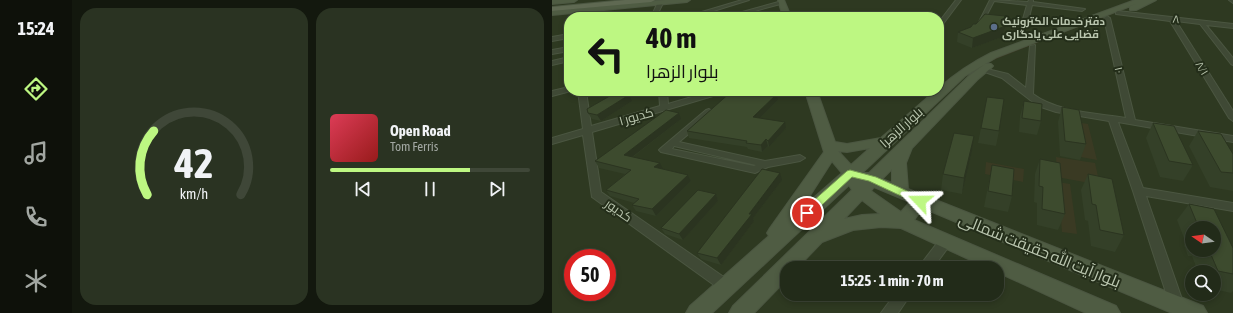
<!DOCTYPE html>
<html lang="en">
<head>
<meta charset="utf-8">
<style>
  :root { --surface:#222b19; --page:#2a3322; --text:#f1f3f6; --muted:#a2a7a2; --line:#3f4738; --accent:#bdf782 }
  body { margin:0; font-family:"Asap Condensed",Cairo,sans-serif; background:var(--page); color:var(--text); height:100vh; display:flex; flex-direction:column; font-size:15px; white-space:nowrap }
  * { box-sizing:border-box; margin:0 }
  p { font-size:13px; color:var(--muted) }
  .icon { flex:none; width:22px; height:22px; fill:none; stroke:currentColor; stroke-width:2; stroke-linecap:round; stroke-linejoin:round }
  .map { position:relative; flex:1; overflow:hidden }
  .side { display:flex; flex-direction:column; gap:8px; padding:8px; background:#13180e; width:480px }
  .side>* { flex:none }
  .guide { position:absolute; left:12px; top:12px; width:380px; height:84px; border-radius:16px; box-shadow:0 2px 6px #0003,0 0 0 1px var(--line); background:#bdf782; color:#111; overflow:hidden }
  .needle { width:26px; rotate:283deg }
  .tools { position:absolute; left:633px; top:221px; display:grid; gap:8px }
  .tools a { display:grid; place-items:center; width:36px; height:36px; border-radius:50%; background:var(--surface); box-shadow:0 2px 6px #0003,0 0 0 1px var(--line); font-size:20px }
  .speed { position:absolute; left:12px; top:249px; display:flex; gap:8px; font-size:20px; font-weight:700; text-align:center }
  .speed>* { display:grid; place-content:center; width:52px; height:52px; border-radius:50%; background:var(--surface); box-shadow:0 2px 6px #0003,0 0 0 1px var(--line); line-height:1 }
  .speed .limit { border:6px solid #d22; background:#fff; color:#111 }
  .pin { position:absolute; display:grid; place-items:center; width:34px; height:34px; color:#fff; margin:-17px; border:2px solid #fff; border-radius:50%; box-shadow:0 1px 4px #0007 }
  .me { position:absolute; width:44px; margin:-22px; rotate:293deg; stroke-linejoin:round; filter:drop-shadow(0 0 3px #0008) }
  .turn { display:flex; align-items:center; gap:14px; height:84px; padding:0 16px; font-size:18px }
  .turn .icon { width:52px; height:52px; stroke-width:2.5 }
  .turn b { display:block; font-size:28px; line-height:34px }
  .side .widget { flex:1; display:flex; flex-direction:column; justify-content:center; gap:6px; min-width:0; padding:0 14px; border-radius:16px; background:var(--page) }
  .side .dial { align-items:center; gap:0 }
  .dial svg { height:104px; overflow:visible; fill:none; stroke:var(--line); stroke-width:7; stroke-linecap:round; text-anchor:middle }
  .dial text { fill:var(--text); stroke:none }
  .song { display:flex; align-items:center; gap:12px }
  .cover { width:48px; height:48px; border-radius:6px; background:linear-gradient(135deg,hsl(350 70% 55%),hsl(0 70% 35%)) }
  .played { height:4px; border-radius:2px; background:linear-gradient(90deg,var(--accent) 70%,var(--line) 70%) }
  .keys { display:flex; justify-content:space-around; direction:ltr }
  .side .tiles { flex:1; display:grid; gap:8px; grid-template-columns:repeat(2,1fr) }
  .trip { position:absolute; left:228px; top:261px; width:224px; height:40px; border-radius:16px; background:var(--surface); box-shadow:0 2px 6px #0003,0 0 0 1px var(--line); font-weight:700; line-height:40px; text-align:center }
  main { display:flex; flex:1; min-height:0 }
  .tab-bar { display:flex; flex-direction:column; width:72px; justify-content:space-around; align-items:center; background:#0e110a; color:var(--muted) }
  .tab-bar .icon { width:28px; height:28px }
  .tab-bar .current { color:var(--accent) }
  .tab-bar b { font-size:18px; color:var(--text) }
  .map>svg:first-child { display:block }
  .green { fill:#3a3a23 }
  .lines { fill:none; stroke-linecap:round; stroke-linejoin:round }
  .street-casing { stroke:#4b5641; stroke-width:2 }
  .secondary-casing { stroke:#4b5641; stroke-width:2 }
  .primary-casing { stroke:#4b5641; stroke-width:2 }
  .street { fill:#3f4935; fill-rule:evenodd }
  .secondary { fill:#4f5c43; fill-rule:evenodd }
  .primary { fill:#5f6952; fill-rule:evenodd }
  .wall { fill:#344028; fill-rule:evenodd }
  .shaded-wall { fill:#2b3420 }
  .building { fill:#3d4b2e; stroke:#2b3420 }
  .route { fill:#bdf782; stroke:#7ba154 }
  .service-dot { fill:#5c6f8a; stroke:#242e1a; stroke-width:1.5 }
  .labels { text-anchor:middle; stroke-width:4; stroke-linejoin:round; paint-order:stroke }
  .far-street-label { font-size:11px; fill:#bac6af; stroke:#242e1a }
  .far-poi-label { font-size:11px; font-weight:bold; fill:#bac6af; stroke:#242e1a; text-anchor:start }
  .street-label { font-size:13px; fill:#bac6af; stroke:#242e1a }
  .near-street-label { font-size:16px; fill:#bac6af; stroke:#242e1a }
</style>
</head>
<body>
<main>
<nav class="tab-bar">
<b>15:24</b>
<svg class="icon current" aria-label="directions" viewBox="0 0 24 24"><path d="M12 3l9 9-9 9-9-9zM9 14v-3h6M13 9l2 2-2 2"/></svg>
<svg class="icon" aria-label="music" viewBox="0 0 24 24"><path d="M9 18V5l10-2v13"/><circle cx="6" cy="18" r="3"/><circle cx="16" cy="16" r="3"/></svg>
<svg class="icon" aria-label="phone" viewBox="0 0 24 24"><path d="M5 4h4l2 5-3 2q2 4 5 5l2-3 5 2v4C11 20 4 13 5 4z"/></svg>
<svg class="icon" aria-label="climate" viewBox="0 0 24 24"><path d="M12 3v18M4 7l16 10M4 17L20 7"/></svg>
</nav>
<section class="side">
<div class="tiles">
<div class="widget dial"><svg viewBox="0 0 100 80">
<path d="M14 69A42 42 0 1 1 86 69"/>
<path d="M14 69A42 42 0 0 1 19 20" stroke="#bdf782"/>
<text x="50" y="56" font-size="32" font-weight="700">42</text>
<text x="50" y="72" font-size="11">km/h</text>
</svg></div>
<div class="widget">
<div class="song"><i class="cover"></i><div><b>Open Road</b><p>Tom Ferris</p></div></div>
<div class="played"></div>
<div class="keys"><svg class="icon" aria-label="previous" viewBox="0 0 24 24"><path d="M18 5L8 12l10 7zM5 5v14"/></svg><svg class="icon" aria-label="pause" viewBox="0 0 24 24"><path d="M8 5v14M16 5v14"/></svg><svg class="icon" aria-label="next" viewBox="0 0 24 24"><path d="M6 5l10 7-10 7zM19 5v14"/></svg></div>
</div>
</div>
</section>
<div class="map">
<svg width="681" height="313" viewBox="0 0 681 313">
  <rect width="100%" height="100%" fill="#2e3921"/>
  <g class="green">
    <polygon points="591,0 596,0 434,63 417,73 368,119 364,118 413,73 428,63"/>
    <polygon points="523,122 536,124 545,160 529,157"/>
    <polygon points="504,157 543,163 548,185 505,177"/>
    <polygon points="434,162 472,169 471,182 433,174"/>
    <polygon points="506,182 518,184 525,234 510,232"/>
  </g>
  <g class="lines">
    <defs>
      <g id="street">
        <polygon points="190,0 197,0 142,17 133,17"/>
        <polygon points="404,0 409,0 391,24 387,24 387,22"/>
        <polygon points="438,0 476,2 477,0 481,0 481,2 533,9 530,11 480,5 475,26 472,28 469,26 475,5 442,1 431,22 427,22"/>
        <polygon points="677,0 681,0 681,3"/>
        <polygon points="230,1 232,3 181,17 172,17"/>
        <polygon points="106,2 111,3 105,15 89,17 101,13"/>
        <polygon points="566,11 681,24 681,28 654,25 681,58 681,65 679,64 648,24 624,21 681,111 681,121 677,118 618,21 564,14 564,12"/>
        <path d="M555,16L558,18L583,120L681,136V142L566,122L591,188L681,203V211L594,196L632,305L630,310L625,312L620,310L618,305L581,191L557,121L504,112L486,106L450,78L427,70L431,68L456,74L474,88L478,46L483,45L481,94C505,112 544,113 574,118L552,18Z"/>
        <polygon points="17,34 17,38 0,41 0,37"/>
        <polygon points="17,47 17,51 0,54 0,50"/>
        <polygon points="17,57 17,61 0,65 0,61"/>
        <polygon points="17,87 17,91 19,91 0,96 0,91"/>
        <polygon points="26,91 34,91 39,126 108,106 107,91 115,91 116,104 160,91 172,91 171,93 40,132 49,192 179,282 181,286 179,290 174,292 169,290 40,197 31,135 0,144 0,138 31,129"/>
        <path d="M157,109L161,112L160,114L127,142L213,161L248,155L253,158L248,161L216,167L203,173L109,152L107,150L109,148L154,110ZM122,146L204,165L202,166L120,149Z"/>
        <polygon points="394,237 399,238 400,242 381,268 366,268 389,238"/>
        <polygon points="343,294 359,294 346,313 329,313"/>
      </g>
      <g id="secondary">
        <polygon points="0,0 25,0 22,2 0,4"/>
        <polygon points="113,0 138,0 135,2 0,15 0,11"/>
        <polygon points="226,0 232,0 239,17 231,17"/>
        <path d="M583,0H604L584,10H578V6L584,4L445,57L413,76L310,173H317L417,76L433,64H439L441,66L439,68L425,80L360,148L354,163L356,189L651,306L655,313H620L371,208L362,220L564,306L568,313H534L445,272V268H436L349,228L329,227L301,230L270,242L245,268H235V279L202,313H177L181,306L300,190L297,185L160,313H134L138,306L217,236L215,233L218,228L272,152L253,91H265L283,142L295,144L329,138L383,91H387V88C403,74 419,63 439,53ZM318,148L299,165L286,151L295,152ZM280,161L290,173L250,208ZM340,169V183L330,179ZM322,187L358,202L349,212L319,191ZM310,200L328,214L310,215L292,219Z"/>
      </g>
      <polygon id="primary" points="73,0 103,0 99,2 0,11 0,7"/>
    </defs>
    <use href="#street" class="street-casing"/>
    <use href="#secondary" class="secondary-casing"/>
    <use href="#primary" class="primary-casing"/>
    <use href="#street" class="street"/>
    <use href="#secondary" class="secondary"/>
    <use href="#primary" class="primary"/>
  </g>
  <g class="wall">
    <polygon points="453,19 454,19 453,28 450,37 420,48 405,42 406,32 419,27 424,24"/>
    <polygon points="225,94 226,100 208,118 234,128 217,147 216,146 210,152 196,149 195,147 137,138 135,131"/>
    <polygon points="80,101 49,121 40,119 36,113"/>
    <polygon points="472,101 489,121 485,135 467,132 468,116"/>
    <polygon points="510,107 534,144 528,160 508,156 506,122"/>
    <polygon points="129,119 81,157 111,169 136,175 139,181 104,216 84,211 80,205 82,203 58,196 54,190 73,174 47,168 43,161"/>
    <polygon points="601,123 641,165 631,181 608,177 594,138"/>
    <polygon points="429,128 447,131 444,146 426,143"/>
    <polygon points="646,131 681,154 681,191 658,187 637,146"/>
    <polygon points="422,136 420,151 410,194 389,190 391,174"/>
    <polygon points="488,159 513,214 506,230 485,225 485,203 482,202 483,174"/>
    <polygon points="440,165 460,196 456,212 432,207"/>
    <polygon points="536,174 572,235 563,252 539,246 536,221 533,220 529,190"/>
    <polygon points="230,180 201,218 202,221 169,265 149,259 145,253"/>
    <polygon points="164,194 166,201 131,240 113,234 109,228"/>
    <path d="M637,204L662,209L681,248V291L679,293L662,289V272H646L640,256H636L632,245L634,243L625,220ZM640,228H662V250H640Z"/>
  </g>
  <g class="shaded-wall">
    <polygon points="453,16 452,26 454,19 453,28 450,37 420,48 421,38 452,19"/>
    <polygon points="225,94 226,100 203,123 201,117"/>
    <polygon points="77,95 80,101 49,121 45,115"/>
    <polygon points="127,113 129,119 75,161 72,155"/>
    <polygon points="233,122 234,128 217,147 216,141"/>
    <polygon points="422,136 420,151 410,194 412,178"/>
    <polygon points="214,139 216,146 210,152 209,145"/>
    <polygon points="108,163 111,169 102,167"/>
    <polygon points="228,173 230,180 201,218 202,221 169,265 165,258 197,214"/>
    <polygon points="136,175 139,181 104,216 100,209"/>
    <polygon points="164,194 166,201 131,240 127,234"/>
  </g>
  <g class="building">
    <polygon points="433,14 453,16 452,19 454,19 451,27 421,38 406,32 419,27 421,24 424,24"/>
    <polygon points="180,91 206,91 225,94 201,117 233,122 216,141 214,139 209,145 194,143 195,141 135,131"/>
    <polygon points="63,93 77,95 45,115 36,113 35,109"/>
    <polygon points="435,97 452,99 447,131 429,128"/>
    <polygon points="472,101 490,104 489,121 470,118"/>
    <polygon points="510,107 527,110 534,144 513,141"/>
    <polygon points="114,110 127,113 72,155 108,163 102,167 136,175 100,209 80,205 87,199 54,190 79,170 43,161"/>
    <polygon points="601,123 622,126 641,165 617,161"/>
    <polygon points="646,131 669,134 681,154 681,173 669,172"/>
    <polygon points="402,133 422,136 412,178 391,174"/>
    <polygon points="488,159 508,163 513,214 490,209 491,187 487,186"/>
    <polygon points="440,165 462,169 460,196 436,191"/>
    <polygon points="210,169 228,173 197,214 200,214 165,258 145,253"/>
    <polygon points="536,174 560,179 572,235 548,230 544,205 540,204"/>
    <polygon points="146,190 164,194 127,234 109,228"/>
    <polygon points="637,204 662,209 681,248 681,274 666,271 657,250 662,250 662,228 647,228"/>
  </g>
  <polygon class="route" points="298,170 324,177 371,198 373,201 371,203 364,203 317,181 300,177 258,216 251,216 249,213 251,210 295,171"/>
  <circle class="service-dot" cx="442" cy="27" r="4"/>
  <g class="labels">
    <g class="far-street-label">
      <text transform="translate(624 19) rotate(6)" y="4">۸</text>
      <text transform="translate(650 68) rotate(58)" y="4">۸/۱</text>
      <text transform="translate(567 70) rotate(77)" y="4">۱۰</text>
    </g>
    <g class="far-poi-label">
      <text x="450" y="25">دفتر خدمات الکترونیک<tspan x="450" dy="13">قضایی علی یادگاری</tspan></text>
    </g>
    <g class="street-label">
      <text transform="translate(84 116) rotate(-16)" y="5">کدیور ۱</text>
      <text transform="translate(349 127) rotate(-42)" y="5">بلوار الزهرا</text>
      <text transform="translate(67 210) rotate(35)" y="5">کدیور</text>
    </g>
    <g class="near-street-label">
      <text transform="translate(488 250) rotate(22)" y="6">بلوار آیت الله حقیقت شمالی</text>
    </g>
  </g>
</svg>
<div class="tools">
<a><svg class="needle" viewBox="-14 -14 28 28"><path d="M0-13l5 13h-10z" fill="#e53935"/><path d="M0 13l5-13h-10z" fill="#a2a7a2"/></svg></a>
<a><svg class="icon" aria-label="search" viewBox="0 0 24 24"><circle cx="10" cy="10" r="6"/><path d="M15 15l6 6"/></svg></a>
</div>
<div class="speed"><div class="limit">50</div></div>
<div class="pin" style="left:255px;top:213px;background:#d93025"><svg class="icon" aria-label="arrive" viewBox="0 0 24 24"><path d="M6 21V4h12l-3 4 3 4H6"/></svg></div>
<svg class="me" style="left:368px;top:201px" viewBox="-20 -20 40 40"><path d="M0-17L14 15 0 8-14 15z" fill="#bdf782" stroke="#fff" stroke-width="4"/></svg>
<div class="trip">15:25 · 1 min · 70 m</div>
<div class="guide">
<div class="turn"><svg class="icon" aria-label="left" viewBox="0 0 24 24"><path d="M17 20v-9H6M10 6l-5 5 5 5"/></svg><div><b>40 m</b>بلوار الزهرا</div></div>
</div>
</div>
</main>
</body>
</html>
